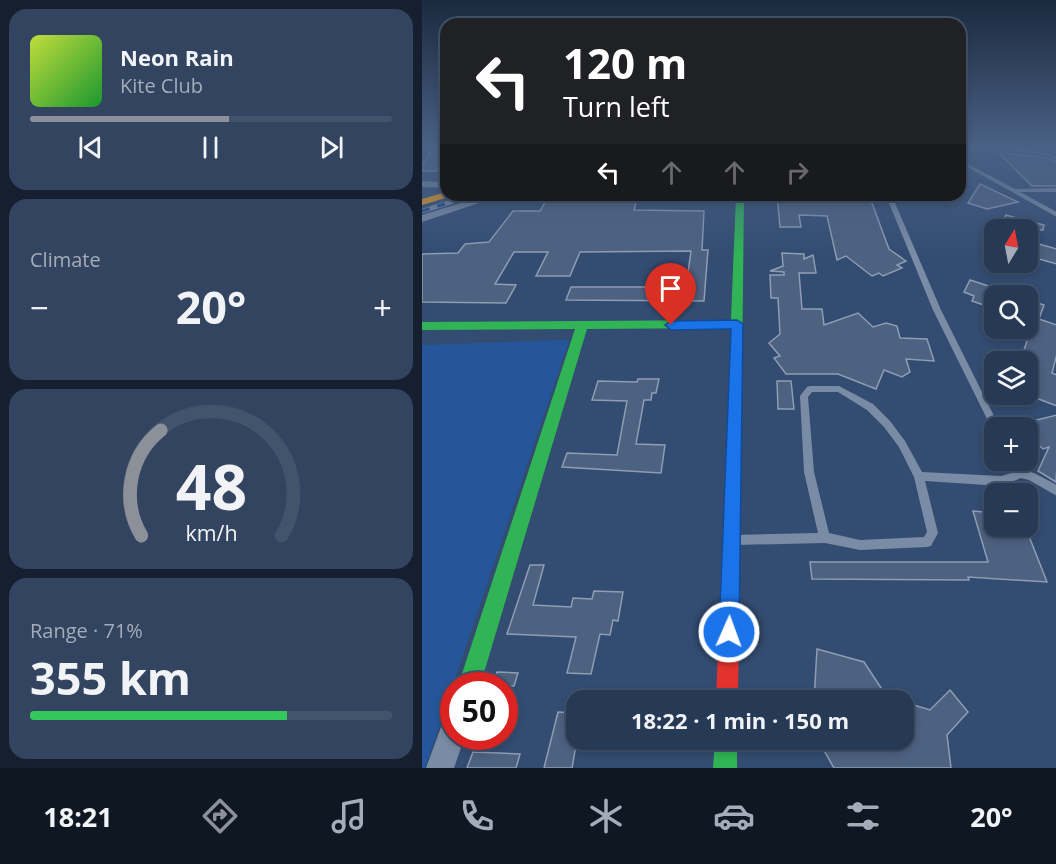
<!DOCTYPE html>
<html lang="en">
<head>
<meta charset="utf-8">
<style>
  :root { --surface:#263955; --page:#32445f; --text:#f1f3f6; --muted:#a4acb9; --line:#42536c; --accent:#8c9099 }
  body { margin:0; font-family:"Open Sans",sans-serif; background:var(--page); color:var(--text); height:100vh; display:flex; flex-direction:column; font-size:22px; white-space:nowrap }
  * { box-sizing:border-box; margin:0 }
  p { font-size:20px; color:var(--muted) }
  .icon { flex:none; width:33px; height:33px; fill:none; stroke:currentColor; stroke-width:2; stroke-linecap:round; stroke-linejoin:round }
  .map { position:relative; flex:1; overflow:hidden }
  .panel { display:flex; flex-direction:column; gap:9px; padding:9px; background:#151f2f; width:422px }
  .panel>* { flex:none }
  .hud { position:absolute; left:18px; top:18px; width:526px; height:183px; border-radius:18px; box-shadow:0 3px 9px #0003,0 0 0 2px var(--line); background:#202124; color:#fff; overflow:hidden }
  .needle { width:39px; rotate:10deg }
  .controls { position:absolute; left:562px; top:219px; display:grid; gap:12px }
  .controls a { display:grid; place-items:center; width:54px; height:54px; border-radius:12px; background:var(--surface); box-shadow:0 3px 9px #0003,0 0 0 2px var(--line); font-size:30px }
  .speed { position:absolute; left:18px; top:672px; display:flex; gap:12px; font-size:30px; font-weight:700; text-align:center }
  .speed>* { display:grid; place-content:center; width:78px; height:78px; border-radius:50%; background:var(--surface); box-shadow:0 3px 9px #0003,0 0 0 2px var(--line); line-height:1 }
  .speed .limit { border:9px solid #d22; background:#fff; color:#111 }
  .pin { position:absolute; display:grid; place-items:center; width:51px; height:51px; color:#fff; margin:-62px -26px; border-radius:50% 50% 50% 0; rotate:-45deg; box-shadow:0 0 6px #0007 }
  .pin .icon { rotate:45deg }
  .me { position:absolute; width:66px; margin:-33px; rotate:2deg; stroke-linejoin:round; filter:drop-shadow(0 0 4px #0008) }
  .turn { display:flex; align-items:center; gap:21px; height:126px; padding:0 24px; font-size:27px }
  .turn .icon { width:78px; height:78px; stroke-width:2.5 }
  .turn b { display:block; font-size:42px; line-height:51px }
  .lanes { display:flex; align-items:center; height:57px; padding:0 24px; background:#0003; justify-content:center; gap:30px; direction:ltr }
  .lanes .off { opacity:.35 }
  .big { font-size:45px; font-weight:700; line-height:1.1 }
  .panel .tile { flex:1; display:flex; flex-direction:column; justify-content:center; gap:9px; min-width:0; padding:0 21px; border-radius:18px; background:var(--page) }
  .panel .dial { align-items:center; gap:0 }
  .dial svg { height:156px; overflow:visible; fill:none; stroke:var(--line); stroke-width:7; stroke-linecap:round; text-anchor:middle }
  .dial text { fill:var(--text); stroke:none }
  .song { display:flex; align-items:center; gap:18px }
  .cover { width:72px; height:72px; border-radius:9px; background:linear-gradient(135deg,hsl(70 70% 55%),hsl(130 70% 35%)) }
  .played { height:6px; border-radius:3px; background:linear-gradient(90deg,var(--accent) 55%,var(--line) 55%) }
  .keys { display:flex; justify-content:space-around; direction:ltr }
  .heat { display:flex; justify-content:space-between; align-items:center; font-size:33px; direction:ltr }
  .charge { height:9px; border-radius:4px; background:linear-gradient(90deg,#34c759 71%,var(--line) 0) }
  .trip { position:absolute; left:144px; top:690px; width:348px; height:60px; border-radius:18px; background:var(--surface); box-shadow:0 3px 9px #0003,0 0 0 2px var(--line); font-weight:700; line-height:60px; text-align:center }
  .menu { display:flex; height:96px; justify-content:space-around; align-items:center; background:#0f1722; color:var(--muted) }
  .menu .icon { width:42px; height:42px }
  .menu .selected { color:var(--accent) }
  .menu b { font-size:27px; color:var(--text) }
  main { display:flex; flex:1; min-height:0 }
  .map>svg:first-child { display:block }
  .green { fill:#25569c }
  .building { fill:#4d6180; stroke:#8f9db4; stroke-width:1.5 }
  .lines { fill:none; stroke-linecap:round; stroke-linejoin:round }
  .lane { fill:#7a8ca5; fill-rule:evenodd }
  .street { fill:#7a8ca5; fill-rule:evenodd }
  .fast { fill:#30b455; fill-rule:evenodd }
  .slow { fill:#ff9f0a; fill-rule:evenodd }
  .jam { fill:#e5322d; fill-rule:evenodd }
  .rail-casing { stroke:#7b8da4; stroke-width:4.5 }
  .rail { stroke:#1a468a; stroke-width:3; stroke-dasharray:8; stroke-linecap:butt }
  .route { fill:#1a73e8; stroke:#114b97; stroke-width:1.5 }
</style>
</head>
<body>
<main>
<section class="panel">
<div class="tile">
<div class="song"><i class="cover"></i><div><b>Neon Rain</b><p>Kite Club</p></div></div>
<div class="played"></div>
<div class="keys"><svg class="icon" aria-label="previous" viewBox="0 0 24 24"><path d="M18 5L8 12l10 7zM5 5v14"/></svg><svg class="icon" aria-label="pause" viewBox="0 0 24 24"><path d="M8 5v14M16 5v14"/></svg><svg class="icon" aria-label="next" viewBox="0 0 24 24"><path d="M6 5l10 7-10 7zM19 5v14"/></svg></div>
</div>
<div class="tile"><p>Climate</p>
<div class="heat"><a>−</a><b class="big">20°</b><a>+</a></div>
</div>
<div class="tile dial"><svg viewBox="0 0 100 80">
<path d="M14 69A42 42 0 1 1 86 69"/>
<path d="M14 69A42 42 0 0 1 24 15" stroke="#8c9099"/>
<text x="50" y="56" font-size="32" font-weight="700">48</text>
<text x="50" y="72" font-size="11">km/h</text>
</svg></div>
<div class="tile"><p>Range · 71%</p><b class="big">355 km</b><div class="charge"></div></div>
</section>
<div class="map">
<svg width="635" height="768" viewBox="0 0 635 768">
  <rect width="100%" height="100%" fill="#334c71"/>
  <polygon class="green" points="147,340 3,768 0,768 0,345"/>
  <g class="building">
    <polygon points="12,147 24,147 24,171 0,171 0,165"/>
    <polygon points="577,153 622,157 635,162 635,186 610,186"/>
    <polygon points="558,184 596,202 565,209 546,203"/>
    <polygon points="134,195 216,195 212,210 282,211 280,250 286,250 282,301 144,300 149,287 264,287 269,251 158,252 148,276 114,276 126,252 92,252 73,284 94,285 84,303 0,302 0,254 36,253 43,244 67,242 91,211 118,211 126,197 133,197"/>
    <polygon points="355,195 447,195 467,249 484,261 475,265 480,268 461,276 457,273 450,276 424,256 415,260 405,216 377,215 379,227 358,227"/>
    <polygon points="584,215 622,225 621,230 577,230"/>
    <polygon points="606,241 635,249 635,264 606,256"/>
    <polygon points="360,253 382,254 382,259 391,255 394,273 377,273 380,309 400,309 402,325 436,313 451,327 464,323 475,326 478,338 505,339 512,361 484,359 488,372 480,377 462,370 454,389 416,374 364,374 352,358 358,356 347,343 358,334 356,298 349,298 348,275 362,275 362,272 348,271 361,266"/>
    <polygon points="548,280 573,288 573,309 550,301 552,296 542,292"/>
    <polygon points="606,300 622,305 617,319 635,325 635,354 630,373 635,375 635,406 606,395 606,362 598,362 606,338"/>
    <polygon points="216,379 237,379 234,393 230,393 229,400 222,400 214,444 243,445 239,473 140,467 145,453 195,455 205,401 170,400 176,381 215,382"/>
    <polygon points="355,381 369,381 372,409 356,409"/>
    <polygon points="635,415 635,465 634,482 616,471 627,447 621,449 606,435 606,422"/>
    <polygon points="551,511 573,513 573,526 603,526 625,582 546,577 547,580 390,579 388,562 566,562"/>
    <polygon points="108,565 122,565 111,605 149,607 151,598 170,599 172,591 201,592 196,621 191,620 188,635 178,634 169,674 145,673 154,637 85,634"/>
    <polygon points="395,649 442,662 467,700 392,700"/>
    <polygon points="75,672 96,673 92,686 70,686"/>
    <polygon points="528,690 546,712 525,735 529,768 412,768 396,740 482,740 482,702 508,710"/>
    <polygon points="136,712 154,713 154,745 150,768 122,768"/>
    <polygon points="51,752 98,754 94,768 45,768"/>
  </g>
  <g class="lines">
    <g class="lane">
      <polygon points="538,147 545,147 538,149"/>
      <path d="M561,147C580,146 617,149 635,157V160L623,155Z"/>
      <polygon points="538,160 593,189 635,188 635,192 598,192 635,212 635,217 538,163"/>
      <polygon points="468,195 474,195 473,203 519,310 578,428 573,428 573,431 571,431 511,310 467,203"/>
      <path d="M388,386H417L451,404L468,421L483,441L500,472L579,476L593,472L587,460H597L602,470L612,473L635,485V496L607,480L599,478L579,486L503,481L516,533L509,546L505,547L438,550L403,543L313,545L309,544L308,540L309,536L313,535L396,533L382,472L378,396L385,387ZM390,392H416L445,410L462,427L477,447L492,477L505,532L502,537L438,540L407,533L392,472L386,397Z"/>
    </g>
    <g class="street">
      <polygon points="0,181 24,182 24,188 0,187"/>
      <polygon points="65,195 81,195 0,222 0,215"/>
      <polygon points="32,715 32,736 43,736 32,768 4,768 22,719"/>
    </g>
    <g class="fast">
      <polygon points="314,195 322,195 319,471 317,476 311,478 305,476 303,471 309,328 165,329 58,686 36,686 153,329 0,330 0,322 309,320"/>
      <polygon points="293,740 315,740 315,768 291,768"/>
    </g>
    <polygon class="slow" points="24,192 24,195 28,195 27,197 0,205 0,199"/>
    <polygon class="jam" points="311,464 317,466 319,471 316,700 294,700 303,471 305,466"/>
    <defs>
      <polyline id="rail" points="0,211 52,195"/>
    </defs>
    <use href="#rail" class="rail-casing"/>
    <use href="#rail" class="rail"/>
  </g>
  <linearGradient id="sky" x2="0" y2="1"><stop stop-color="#1c2a3e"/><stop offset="0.58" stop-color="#4a6186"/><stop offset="1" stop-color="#4a6186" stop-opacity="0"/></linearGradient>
  <rect width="635" height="254" fill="url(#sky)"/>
  <polygon class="route" points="315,320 321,324 317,632 314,639 307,642 300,639 297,632 309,329 249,330 243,325 249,321"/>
</svg>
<div class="controls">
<a><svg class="needle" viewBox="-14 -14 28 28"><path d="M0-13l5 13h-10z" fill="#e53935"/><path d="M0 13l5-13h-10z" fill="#a4acb9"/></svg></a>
<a><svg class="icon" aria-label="search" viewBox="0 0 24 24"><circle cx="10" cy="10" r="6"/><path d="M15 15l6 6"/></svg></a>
<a><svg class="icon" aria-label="layers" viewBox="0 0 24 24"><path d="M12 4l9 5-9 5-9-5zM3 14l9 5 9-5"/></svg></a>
<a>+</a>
<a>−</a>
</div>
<div class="speed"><div class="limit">50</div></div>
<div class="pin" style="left:249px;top:325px;background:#d93025"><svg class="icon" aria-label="arrive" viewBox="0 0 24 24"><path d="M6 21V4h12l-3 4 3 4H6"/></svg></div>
<svg class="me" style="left:307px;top:632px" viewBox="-20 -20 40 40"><circle r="17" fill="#1a73e8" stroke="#fff" stroke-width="3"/><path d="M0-11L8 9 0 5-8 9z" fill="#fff"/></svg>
<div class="trip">18:22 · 1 min · 150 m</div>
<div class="hud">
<div class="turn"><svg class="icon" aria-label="left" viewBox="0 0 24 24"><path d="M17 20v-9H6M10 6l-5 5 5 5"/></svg><div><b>120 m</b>Turn left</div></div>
<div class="lanes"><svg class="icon" aria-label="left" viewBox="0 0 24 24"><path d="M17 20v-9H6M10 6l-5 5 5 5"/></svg><svg class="icon off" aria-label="ahead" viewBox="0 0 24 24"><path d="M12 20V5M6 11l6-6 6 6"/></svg><svg class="icon off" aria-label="ahead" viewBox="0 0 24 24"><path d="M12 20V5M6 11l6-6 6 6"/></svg><svg class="icon off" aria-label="right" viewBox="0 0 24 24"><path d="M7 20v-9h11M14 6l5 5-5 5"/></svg></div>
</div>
</div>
</main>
<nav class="menu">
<b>18:21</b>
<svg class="icon selected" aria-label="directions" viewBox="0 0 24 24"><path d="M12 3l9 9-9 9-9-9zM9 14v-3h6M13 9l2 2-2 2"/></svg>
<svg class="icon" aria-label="music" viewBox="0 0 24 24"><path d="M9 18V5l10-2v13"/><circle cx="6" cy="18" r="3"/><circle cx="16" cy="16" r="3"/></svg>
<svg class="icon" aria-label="phone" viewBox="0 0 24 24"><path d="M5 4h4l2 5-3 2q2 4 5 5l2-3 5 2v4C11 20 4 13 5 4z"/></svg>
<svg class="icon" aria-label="climate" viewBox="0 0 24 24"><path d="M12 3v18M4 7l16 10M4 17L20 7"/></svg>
<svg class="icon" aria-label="car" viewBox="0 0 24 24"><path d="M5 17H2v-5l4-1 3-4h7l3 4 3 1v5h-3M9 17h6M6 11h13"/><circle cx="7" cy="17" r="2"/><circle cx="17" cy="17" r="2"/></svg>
<svg class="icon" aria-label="filters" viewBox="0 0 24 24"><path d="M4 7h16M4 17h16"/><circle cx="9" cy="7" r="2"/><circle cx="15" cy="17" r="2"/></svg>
<b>20°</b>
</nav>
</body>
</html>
